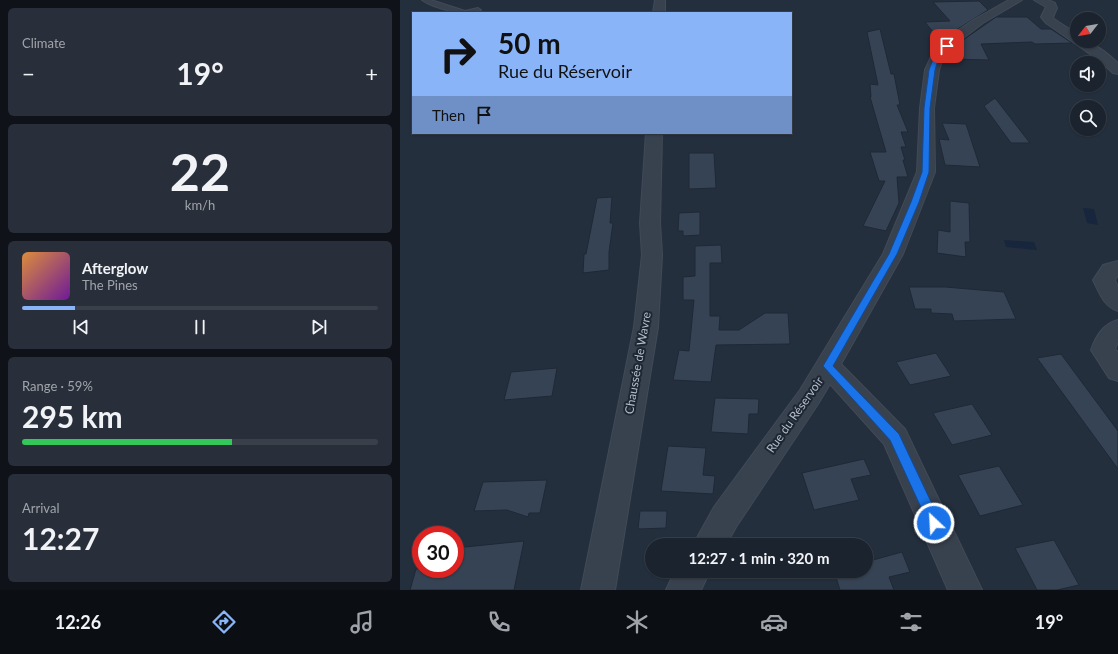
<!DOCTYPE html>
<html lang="en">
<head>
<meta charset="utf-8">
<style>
  :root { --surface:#1b232e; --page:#282f3a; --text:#f1f3f6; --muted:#a0a4aa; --line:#39404a; --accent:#8ab4f8 }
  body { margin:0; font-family:Lato,sans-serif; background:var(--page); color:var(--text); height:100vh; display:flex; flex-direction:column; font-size:15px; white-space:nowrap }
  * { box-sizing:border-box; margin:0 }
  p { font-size:13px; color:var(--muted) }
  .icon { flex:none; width:22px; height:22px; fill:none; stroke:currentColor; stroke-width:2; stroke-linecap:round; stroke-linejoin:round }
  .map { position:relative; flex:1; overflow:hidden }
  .panel { display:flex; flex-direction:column; gap:8px; padding:8px; background:#0f1319; width:400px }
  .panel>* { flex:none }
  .guide { position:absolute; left:12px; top:12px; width:380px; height:122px; border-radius:0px; box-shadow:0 1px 3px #0004,0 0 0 1px var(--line); background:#8ab4f8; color:#111; overflow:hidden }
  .needle { width:26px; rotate:239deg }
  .buttons { position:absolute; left:670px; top:12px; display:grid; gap:8px }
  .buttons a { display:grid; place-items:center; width:36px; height:36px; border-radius:50%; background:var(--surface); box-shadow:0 1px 3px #0004,0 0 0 1px var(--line); font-size:20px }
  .speed { position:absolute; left:12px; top:526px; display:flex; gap:8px; font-size:20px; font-weight:700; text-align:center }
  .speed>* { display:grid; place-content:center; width:52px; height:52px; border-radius:50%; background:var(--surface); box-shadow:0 1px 3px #0004,0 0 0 1px var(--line); line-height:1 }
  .speed .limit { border:6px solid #d22; background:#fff; color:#111 }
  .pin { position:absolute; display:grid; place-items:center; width:34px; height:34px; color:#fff; margin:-17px; border-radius:8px; box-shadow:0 2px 6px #0006 }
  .me { position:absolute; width:44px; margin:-22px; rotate:335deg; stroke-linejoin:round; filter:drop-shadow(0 0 3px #0008) }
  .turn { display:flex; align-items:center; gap:14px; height:84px; padding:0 20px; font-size:18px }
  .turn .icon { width:52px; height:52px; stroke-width:2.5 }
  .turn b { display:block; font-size:28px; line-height:34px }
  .then { display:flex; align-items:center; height:38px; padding:0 20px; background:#0003; gap:8px; font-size:15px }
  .big { font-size:30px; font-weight:700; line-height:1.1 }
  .panel .tile { flex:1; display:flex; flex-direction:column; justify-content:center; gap:6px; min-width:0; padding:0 14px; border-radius:6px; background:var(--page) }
  .panel .dial { align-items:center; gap:0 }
  .dial b { font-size:52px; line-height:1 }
  .song { display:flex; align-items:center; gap:12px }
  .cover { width:48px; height:48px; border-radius:6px; background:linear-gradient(135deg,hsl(30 70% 55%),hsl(280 70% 35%)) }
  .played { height:4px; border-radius:2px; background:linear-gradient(90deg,var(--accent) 15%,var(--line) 15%) }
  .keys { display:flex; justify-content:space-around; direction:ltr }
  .heat { display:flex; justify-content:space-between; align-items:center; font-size:22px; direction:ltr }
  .charge { height:6px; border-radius:3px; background:linear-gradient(90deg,#34c759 59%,var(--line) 0) }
  .trip { position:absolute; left:245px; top:538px; width:228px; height:40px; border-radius:20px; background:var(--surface); box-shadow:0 1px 3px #0004,0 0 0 1px var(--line); font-weight:700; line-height:40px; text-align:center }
  .menu { display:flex; height:64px; justify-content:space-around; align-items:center; background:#0b0e12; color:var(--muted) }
  .menu .icon { width:28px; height:28px }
  .menu .active { color:var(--accent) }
  .menu b { font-size:18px; color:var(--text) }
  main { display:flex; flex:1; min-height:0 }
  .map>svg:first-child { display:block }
  .water { fill:#17263c }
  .building { fill:#364354; stroke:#1f2835 }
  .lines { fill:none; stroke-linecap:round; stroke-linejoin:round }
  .service-casing { stroke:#414a57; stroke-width:2 }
  .minor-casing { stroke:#414a57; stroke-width:2 }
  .tertiary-casing { stroke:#414a57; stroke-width:2 }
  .service { fill:#38414e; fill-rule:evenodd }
  .minor { fill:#38414e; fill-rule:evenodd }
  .tertiary { fill:#38414e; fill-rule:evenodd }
  .route { fill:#1a73e8; stroke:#114b97 }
  .labels { text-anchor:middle; stroke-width:4; stroke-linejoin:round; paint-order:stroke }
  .street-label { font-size:12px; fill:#b4bcc9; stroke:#1d2633 }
</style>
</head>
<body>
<main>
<section class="panel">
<div class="tile"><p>Climate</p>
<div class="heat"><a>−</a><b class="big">19°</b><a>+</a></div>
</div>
<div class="tile dial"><b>22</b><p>km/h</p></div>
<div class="tile">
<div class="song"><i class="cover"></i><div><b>Afterglow</b><p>The Pines</p></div></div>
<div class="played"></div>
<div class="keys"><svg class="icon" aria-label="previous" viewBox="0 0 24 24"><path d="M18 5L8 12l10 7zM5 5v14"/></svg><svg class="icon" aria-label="pause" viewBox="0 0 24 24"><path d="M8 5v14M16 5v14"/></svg><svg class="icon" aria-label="next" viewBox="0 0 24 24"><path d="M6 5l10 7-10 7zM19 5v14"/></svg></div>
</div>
<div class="tile"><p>Range · 59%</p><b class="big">295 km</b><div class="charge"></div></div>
<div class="tile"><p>Arrival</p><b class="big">12:27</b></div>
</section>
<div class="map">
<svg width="718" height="590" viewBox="0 0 718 590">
  <rect width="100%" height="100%" fill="#242f3e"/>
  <g class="water">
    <polygon points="683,208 694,209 698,225 687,223"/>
    <polygon points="604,240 634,242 637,250 606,247"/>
  </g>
  <g class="building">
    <polygon points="579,1 588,10 553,32 542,43 525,22 550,21 533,2"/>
    <polygon points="596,17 627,17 641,29 651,29 672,43 635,44 632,42 581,44 589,60 552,59 549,54 563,40"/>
    <polygon points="480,29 491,74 494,74 500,105 497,105 508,132 501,132 506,147 501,147 505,160 503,160 508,177 497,177 499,203 486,231 463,226 485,181 479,181 470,152 486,152 470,97 471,97 470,84 478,85 467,32"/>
    <polygon points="595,98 630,143 611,143 584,106"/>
    <polygon points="542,123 566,124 580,167 545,165 539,139 549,140"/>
    <polygon points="289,153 314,153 316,188 289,189"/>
    <polygon points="212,197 210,223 213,223 209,252 209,270 183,273 184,254 186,254 197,198"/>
    <polygon points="550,201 569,203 570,242 565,242 566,257 537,253 538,230 550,232"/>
    <polygon points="300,212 300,235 283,236 283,231 278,231 279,213"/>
    <polygon points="321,245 322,263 310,263 310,316 320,316 319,330 339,330 365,313 388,313 390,344 316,345 311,382 273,380 279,350 289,351 294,300 283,300 283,277 295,276 295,246"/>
    <polygon points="509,287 545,287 604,292 616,319 554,321 552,314 531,313 531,309 515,309"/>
    <polygon points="536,353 551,376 510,385 496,362"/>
    <polygon points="661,354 718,431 718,469 637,358"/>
    <polygon points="157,368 152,396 104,400 111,372"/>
    <polygon points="315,398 359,399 358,414 349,414 348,434 311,432"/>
    <polygon points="572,404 592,435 552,445 533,413"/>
    <polygon points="268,446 306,448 303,475 315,476 313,494 261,491"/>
    <polygon points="464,459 471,475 451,479 459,500 414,510 402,473"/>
    <polygon points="599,466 623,505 580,516 558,475"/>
    <polygon points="147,480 140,513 129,513 128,517 107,510 74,511 83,482"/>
    <polygon points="240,511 267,511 266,528 238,529"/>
    <polygon points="654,540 679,585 657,590 637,590 615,548"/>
    <polygon points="124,541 114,590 10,590 16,569 55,569 55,548"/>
    <polygon points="502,552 510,572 489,577 494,590 440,590 434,571 466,571 466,562"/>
  </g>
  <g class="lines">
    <defs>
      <path id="service" d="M22,0H31L65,11L78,8L81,10C69,18 33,8 22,0Z"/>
      <g id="minor">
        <polygon points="609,0 622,0 583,23 562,39 543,58 539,70 534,108 535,172 503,254 441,364 505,429 582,590 548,590 484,444 430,384 418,404 336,527 326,545 293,545 314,507 400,390 483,254 517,172 520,108 525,70 531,57 554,33 575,19"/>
        <path d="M634,0H648L655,3L657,8L653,17L654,19L677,34V41C693,41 706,52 718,63V74L713,73L700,61L646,23L641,17L646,7Z"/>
        <path d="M718,261V275L715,280L718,287V311C704,307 699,292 693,280L703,265Z"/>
        <path d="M718,320V342L715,349L718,352V381L709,378L691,350C696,336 703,324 718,320Z"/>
        <polygon points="275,571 310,571 301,590 266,590"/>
      </g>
      <g id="tertiary">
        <polygon points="255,0 265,0 265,13 253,13"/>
        <polygon points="246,133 262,133 260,223 262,255 258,327 215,590 181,590 234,327 242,255 240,223"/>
      </g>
    </defs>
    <use href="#service" class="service-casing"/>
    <use href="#minor" class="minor-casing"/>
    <use href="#tertiary" class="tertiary-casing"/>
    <use href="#service" class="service"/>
    <use href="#minor" class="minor"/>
    <use href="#tertiary" class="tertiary"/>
  </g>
  <polygon class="route" points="545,45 550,46 539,57 535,70 530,108 529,172 519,202 497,254 433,366 499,434 541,523 539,527 534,529 530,527 490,440 423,366 489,254 511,202 522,172 524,108 529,70 534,57"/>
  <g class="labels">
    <g class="street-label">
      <text transform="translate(238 363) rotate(-80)" y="4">Chaussée de Wavre</text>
      <text transform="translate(395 415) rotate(-55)" y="4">Rue du Réservoir</text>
    </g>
  </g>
</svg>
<div class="buttons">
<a><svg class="needle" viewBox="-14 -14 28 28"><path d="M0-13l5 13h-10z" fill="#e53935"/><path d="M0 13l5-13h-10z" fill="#a0a4aa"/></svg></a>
<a><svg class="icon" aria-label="sound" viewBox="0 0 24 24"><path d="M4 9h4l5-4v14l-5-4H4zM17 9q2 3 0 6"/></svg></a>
<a><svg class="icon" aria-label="search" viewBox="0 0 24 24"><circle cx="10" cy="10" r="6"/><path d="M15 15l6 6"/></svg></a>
</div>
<div class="speed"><div class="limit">30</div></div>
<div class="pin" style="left:547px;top:46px;background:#d93025"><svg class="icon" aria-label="arrive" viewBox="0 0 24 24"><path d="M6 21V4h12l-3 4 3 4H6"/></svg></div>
<svg class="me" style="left:534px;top:523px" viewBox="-20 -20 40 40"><circle r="17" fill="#1a73e8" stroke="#fff" stroke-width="3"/><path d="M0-11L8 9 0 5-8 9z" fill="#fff"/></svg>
<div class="trip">12:27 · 1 min · 320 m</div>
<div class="guide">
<div class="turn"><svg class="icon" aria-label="right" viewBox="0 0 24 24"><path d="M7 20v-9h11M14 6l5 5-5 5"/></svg><div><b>50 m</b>Rue du Réservoir</div></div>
<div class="then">Then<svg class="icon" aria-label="arrive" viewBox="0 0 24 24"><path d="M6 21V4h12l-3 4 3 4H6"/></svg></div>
</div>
</div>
</main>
<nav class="menu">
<b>12:26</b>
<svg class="icon active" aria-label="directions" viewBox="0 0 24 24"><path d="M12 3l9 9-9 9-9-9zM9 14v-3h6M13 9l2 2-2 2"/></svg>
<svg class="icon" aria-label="music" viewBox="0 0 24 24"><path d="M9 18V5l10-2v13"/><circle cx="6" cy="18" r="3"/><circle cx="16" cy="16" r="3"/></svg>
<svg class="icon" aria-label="phone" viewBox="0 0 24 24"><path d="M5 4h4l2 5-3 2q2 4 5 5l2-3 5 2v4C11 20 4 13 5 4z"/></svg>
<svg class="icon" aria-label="climate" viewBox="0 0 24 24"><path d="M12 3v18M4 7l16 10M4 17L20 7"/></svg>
<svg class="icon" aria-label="car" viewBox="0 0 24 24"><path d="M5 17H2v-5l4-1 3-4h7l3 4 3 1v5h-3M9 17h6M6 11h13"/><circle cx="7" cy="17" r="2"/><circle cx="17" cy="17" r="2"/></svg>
<svg class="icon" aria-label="filters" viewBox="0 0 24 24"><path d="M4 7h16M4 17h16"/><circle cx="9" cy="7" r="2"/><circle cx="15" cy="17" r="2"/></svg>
<b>19°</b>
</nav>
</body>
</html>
